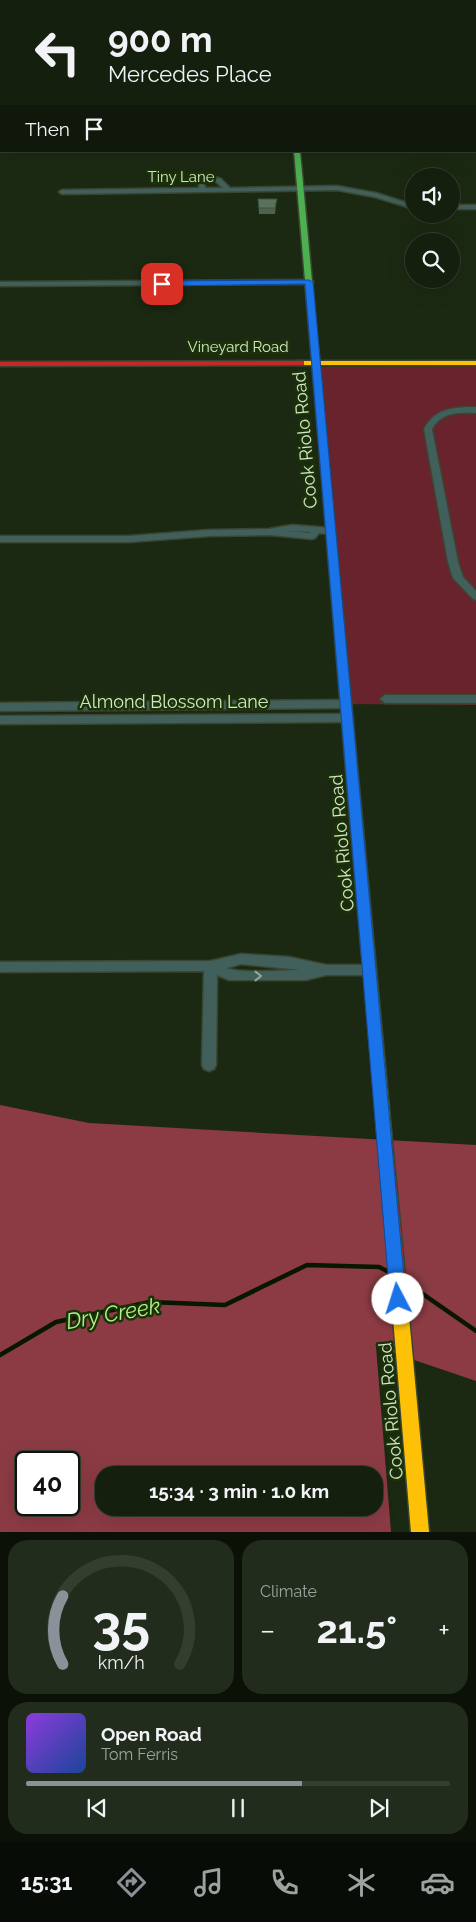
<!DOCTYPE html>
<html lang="en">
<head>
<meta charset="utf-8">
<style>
  :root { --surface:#151f0e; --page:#222c1c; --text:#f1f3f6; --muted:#9da29e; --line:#343d2e; --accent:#8c9099 }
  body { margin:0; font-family:Raleway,sans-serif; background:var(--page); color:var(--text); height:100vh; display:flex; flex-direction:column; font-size:19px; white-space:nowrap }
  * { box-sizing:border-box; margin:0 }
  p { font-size:16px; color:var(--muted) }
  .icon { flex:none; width:28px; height:28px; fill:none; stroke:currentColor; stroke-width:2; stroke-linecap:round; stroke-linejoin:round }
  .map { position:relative; height:1532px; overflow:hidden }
  .sheet { display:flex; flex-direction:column; gap:8px; padding:8px; background:#0c1108; flex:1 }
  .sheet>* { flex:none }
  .banner { position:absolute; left:0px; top:0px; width:476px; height:152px; box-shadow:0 5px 20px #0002,0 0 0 1px var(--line); background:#151f0e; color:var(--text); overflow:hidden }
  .buttons { position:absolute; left:405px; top:168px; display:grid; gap:10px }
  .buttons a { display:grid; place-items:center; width:55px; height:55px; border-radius:50%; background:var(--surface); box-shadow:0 5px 20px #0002,0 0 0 1px var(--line); font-size:25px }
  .speed { position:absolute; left:15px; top:1451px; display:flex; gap:10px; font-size:25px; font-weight:700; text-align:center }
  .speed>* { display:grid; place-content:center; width:65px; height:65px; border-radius:50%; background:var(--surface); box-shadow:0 5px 20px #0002,0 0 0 1px var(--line); line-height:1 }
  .speed .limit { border:2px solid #111; border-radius:8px; background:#fff; color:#111 }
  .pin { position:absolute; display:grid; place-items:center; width:42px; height:42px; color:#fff; margin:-21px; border-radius:10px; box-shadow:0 2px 8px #0006 }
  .me { position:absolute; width:55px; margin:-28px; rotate:355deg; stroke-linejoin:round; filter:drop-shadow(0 0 4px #0008) }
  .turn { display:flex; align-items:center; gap:18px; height:105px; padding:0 25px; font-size:22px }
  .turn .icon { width:65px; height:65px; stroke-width:2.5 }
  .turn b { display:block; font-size:35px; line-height:42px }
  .then { display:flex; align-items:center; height:48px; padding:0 25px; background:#0003; gap:10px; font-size:19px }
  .big { font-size:38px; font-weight:700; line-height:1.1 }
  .sheet .card { flex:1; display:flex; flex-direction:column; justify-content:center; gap:8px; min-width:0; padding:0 18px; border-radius:20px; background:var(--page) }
  .sheet .dial { align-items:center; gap:0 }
  .dial svg { height:130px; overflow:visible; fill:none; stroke:var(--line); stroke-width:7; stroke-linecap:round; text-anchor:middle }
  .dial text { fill:var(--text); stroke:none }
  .song { display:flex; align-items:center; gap:15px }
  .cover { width:60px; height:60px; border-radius:8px; background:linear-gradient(135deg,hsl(270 70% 55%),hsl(220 70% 35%)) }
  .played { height:5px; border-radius:2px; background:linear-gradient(90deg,var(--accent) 65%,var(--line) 65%) }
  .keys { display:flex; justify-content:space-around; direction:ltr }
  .heat { display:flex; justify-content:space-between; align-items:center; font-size:28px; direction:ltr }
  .sheet .tiles { flex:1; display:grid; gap:8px; grid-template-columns:1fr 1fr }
  .card:last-child { grid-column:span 2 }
  .trip { position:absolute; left:95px; top:1466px; width:288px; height:50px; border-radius:20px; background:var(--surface); box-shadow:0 5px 20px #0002,0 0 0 1px var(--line); font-weight:700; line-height:50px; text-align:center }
  .tabs { display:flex; height:80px; justify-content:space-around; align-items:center; background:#080c06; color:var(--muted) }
  .tabs .icon { width:35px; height:35px }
  .tabs .current { color:var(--accent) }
  .tabs b { font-size:22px; color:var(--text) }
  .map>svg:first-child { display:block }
  .green { fill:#68232c }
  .forest { fill:#8c3b44; fill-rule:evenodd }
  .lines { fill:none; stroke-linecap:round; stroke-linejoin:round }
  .stream { stroke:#081702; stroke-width:4.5 }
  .street-casing { stroke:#3a4631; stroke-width:3 }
  .fast-casing { stroke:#3a4631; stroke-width:3 }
  .slow-casing { stroke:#3a4631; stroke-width:3 }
  .jam-casing { stroke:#3a4631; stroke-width:3 }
  .street { fill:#415f5b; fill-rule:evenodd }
  .fast { fill:#4caf50; fill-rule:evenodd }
  .slow { fill:#ffc107; fill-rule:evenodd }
  .jam { fill:#c62828; fill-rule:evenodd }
  .wall { fill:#4d624f }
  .building { fill:#5a725c; stroke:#3f5040 }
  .oneway { stroke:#91a997 }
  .route { fill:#1a73e8; stroke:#114b97 }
  .labels { text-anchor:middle; stroke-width:5; stroke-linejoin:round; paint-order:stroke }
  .far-street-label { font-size:15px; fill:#d3e6c8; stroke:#1b3209 }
  .street-label { font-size:18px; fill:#d3e6c8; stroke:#1b3209 }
  .near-water-label { font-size:22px; font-style:italic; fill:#aff384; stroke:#1b3209 }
</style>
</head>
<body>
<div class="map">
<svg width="476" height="1532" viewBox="0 0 476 1532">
  <rect width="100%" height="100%" fill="#1c2912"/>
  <polygon class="green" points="476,366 476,705 347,704 317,367"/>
  <path class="forest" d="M0,1105L89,1123L476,1145V1381L376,1347L391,1532H0ZM26,1462H69V1505H26ZM104,1475H374V1508H104Z"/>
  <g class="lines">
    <g class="stream">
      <polyline points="407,1283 476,1331"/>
      <polyline points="0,1355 56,1322 150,1302 225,1305 307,1265 379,1267 389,1272"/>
    </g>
    <defs>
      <g id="street">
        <rect x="427" y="0" width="5" height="1"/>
        <rect x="475" y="98" width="1" height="4"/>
        <rect x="0" y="127" width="1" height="4"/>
        <path d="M209,175L221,179L230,188L337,186L376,193L414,205V209L375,197L337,190L62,194L59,192L62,190L199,188V178ZM204,180H214L223,188H205Z"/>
        <rect x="451" y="205" width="25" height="4"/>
        <polygon points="312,280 313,282 309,284 0,286 0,282"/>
        <path d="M476,407V413C459,412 441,412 432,429L458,562L463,577L476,591V600L473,599L453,578L448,562L424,429C435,408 454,407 476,407Z"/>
        <path d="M292,525L330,528L335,531L330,534L319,533L315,538L312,539L270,535L209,536L129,542H0V536H129L209,530L269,529ZM287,531L310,532V533Z"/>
        <polygon points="385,695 476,695 476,703 385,703 380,699"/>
        <polygon points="347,700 352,704 347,708 0,711 0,703"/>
        <polygon points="348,714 353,718 348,722 0,724 0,716"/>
        <path d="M241,954L289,957L326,965H370L375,966L376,970L375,974L370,975H326L306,980H229L217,975L216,1065L214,1069L209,1071L204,1069L202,1065L204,971L0,972V962L211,961ZM241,964L300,970C283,970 240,974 227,968Z"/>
      </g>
      <g id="fast">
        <polygon points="0,2 1,3 1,5 0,6"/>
        <polygon points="294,151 300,151 327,444 323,447 319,444"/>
        <polygon points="357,825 361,827 363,830 392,1141 390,1146 385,1148 380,1146 378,1141 351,830 353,827"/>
      </g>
      <g id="slow">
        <rect x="280" y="0" width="5" height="1"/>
        <polygon points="292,0 304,0 304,1 293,1"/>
        <rect x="298" y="361" width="178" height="4"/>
        <polygon points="323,441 327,444 363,830 361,833 353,833 351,830 319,444"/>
        <polygon points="400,1298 406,1300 408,1306 429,1532 411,1532 392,1306 394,1300"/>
      </g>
      <g id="jam">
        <rect x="475" y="1" width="1" height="4"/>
        <polygon points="304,361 304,365 301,365 0,366 0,362"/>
        <polygon points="385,1134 390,1136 392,1141 408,1306 406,1312 400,1314 394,1312 392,1306 378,1141 380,1136"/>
      </g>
    </defs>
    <use href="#street" class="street-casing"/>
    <use href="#fast" class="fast-casing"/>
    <use href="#slow" class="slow-casing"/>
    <use href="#jam" class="jam-casing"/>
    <use href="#street" class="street"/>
    <use href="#fast" class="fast"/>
    <use href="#slow" class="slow"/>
    <use href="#jam" class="jam"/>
  </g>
  <polygon class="wall" points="258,199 276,205 275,214 259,214"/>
  <polygon class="building" points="258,199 277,199 275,208 259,208"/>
  <defs><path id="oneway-chevron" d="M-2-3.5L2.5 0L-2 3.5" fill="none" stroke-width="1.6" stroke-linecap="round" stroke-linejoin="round" transform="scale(1.25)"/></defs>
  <use class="oneway" href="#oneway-chevron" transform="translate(258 976)"/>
  <polygon class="route" points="309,280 313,282 406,1299 404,1304 398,1307 393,1304 390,1299 305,284 162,286 158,284 162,281"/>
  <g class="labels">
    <g class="far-street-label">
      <text x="181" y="182">Tiny Lane</text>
      <text x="238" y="352">Vineyard Road</text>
    </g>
    <g class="street-label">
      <text transform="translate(305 440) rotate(-95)" y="6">Cook Riolo Road</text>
      <text x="174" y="708">Almond Blossom Lane</text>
      <text transform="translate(342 843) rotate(-95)" y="6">Cook Riolo Road</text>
      <text transform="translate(391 1411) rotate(-95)" y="6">Cook Riolo Road</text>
    </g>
    <g class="near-water-label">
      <text transform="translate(113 1313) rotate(-10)" y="8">Dry Creek</text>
    </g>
  </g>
</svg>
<div class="buttons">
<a><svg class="icon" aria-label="sound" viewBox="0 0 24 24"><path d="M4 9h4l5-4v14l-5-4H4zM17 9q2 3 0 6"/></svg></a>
<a><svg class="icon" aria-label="search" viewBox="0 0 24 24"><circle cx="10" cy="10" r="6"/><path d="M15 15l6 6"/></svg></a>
</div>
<div class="speed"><div class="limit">40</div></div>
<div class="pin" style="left:162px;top:284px;background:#d93025"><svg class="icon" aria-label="arrive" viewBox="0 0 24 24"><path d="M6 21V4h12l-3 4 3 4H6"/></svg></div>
<svg class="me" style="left:398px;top:1299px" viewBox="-20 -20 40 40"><circle r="19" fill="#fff"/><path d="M0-13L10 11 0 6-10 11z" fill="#1a73e8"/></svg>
<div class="trip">15:34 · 3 min · 1.0 km</div>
<div class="banner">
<div class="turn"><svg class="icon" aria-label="left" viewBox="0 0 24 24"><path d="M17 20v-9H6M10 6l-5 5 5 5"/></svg><div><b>900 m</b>Mercedes Place</div></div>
<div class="then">Then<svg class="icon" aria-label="arrive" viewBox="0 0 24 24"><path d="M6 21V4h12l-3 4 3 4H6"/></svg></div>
</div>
</div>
<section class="sheet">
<div class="tiles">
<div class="card dial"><svg viewBox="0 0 100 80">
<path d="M14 69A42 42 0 1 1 86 69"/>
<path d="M14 69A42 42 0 0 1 14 27" stroke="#8c9099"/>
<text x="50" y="56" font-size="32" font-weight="700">35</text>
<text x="50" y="72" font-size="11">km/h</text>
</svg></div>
<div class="card"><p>Climate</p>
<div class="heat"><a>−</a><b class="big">21.5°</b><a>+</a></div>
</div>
<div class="card">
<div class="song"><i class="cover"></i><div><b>Open Road</b><p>Tom Ferris</p></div></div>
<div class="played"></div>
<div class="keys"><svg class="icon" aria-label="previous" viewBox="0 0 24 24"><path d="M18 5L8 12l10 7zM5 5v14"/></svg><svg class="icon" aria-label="pause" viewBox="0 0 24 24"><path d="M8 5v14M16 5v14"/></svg><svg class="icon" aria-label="next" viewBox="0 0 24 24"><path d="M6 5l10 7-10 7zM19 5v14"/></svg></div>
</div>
</div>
</section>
<nav class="tabs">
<b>15:31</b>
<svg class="icon current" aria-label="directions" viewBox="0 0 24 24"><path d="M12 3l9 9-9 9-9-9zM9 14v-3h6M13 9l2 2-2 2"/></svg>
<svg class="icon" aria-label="music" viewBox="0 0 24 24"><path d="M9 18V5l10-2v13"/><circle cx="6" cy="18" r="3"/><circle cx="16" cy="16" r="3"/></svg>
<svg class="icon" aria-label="phone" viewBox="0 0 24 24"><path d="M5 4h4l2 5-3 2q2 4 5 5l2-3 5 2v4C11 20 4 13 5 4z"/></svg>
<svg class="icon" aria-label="climate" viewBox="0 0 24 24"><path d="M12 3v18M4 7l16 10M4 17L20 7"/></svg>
<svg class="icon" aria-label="car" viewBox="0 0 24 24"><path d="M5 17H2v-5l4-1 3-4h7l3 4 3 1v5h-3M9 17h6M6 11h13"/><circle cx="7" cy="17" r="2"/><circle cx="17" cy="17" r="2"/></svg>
</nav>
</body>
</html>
